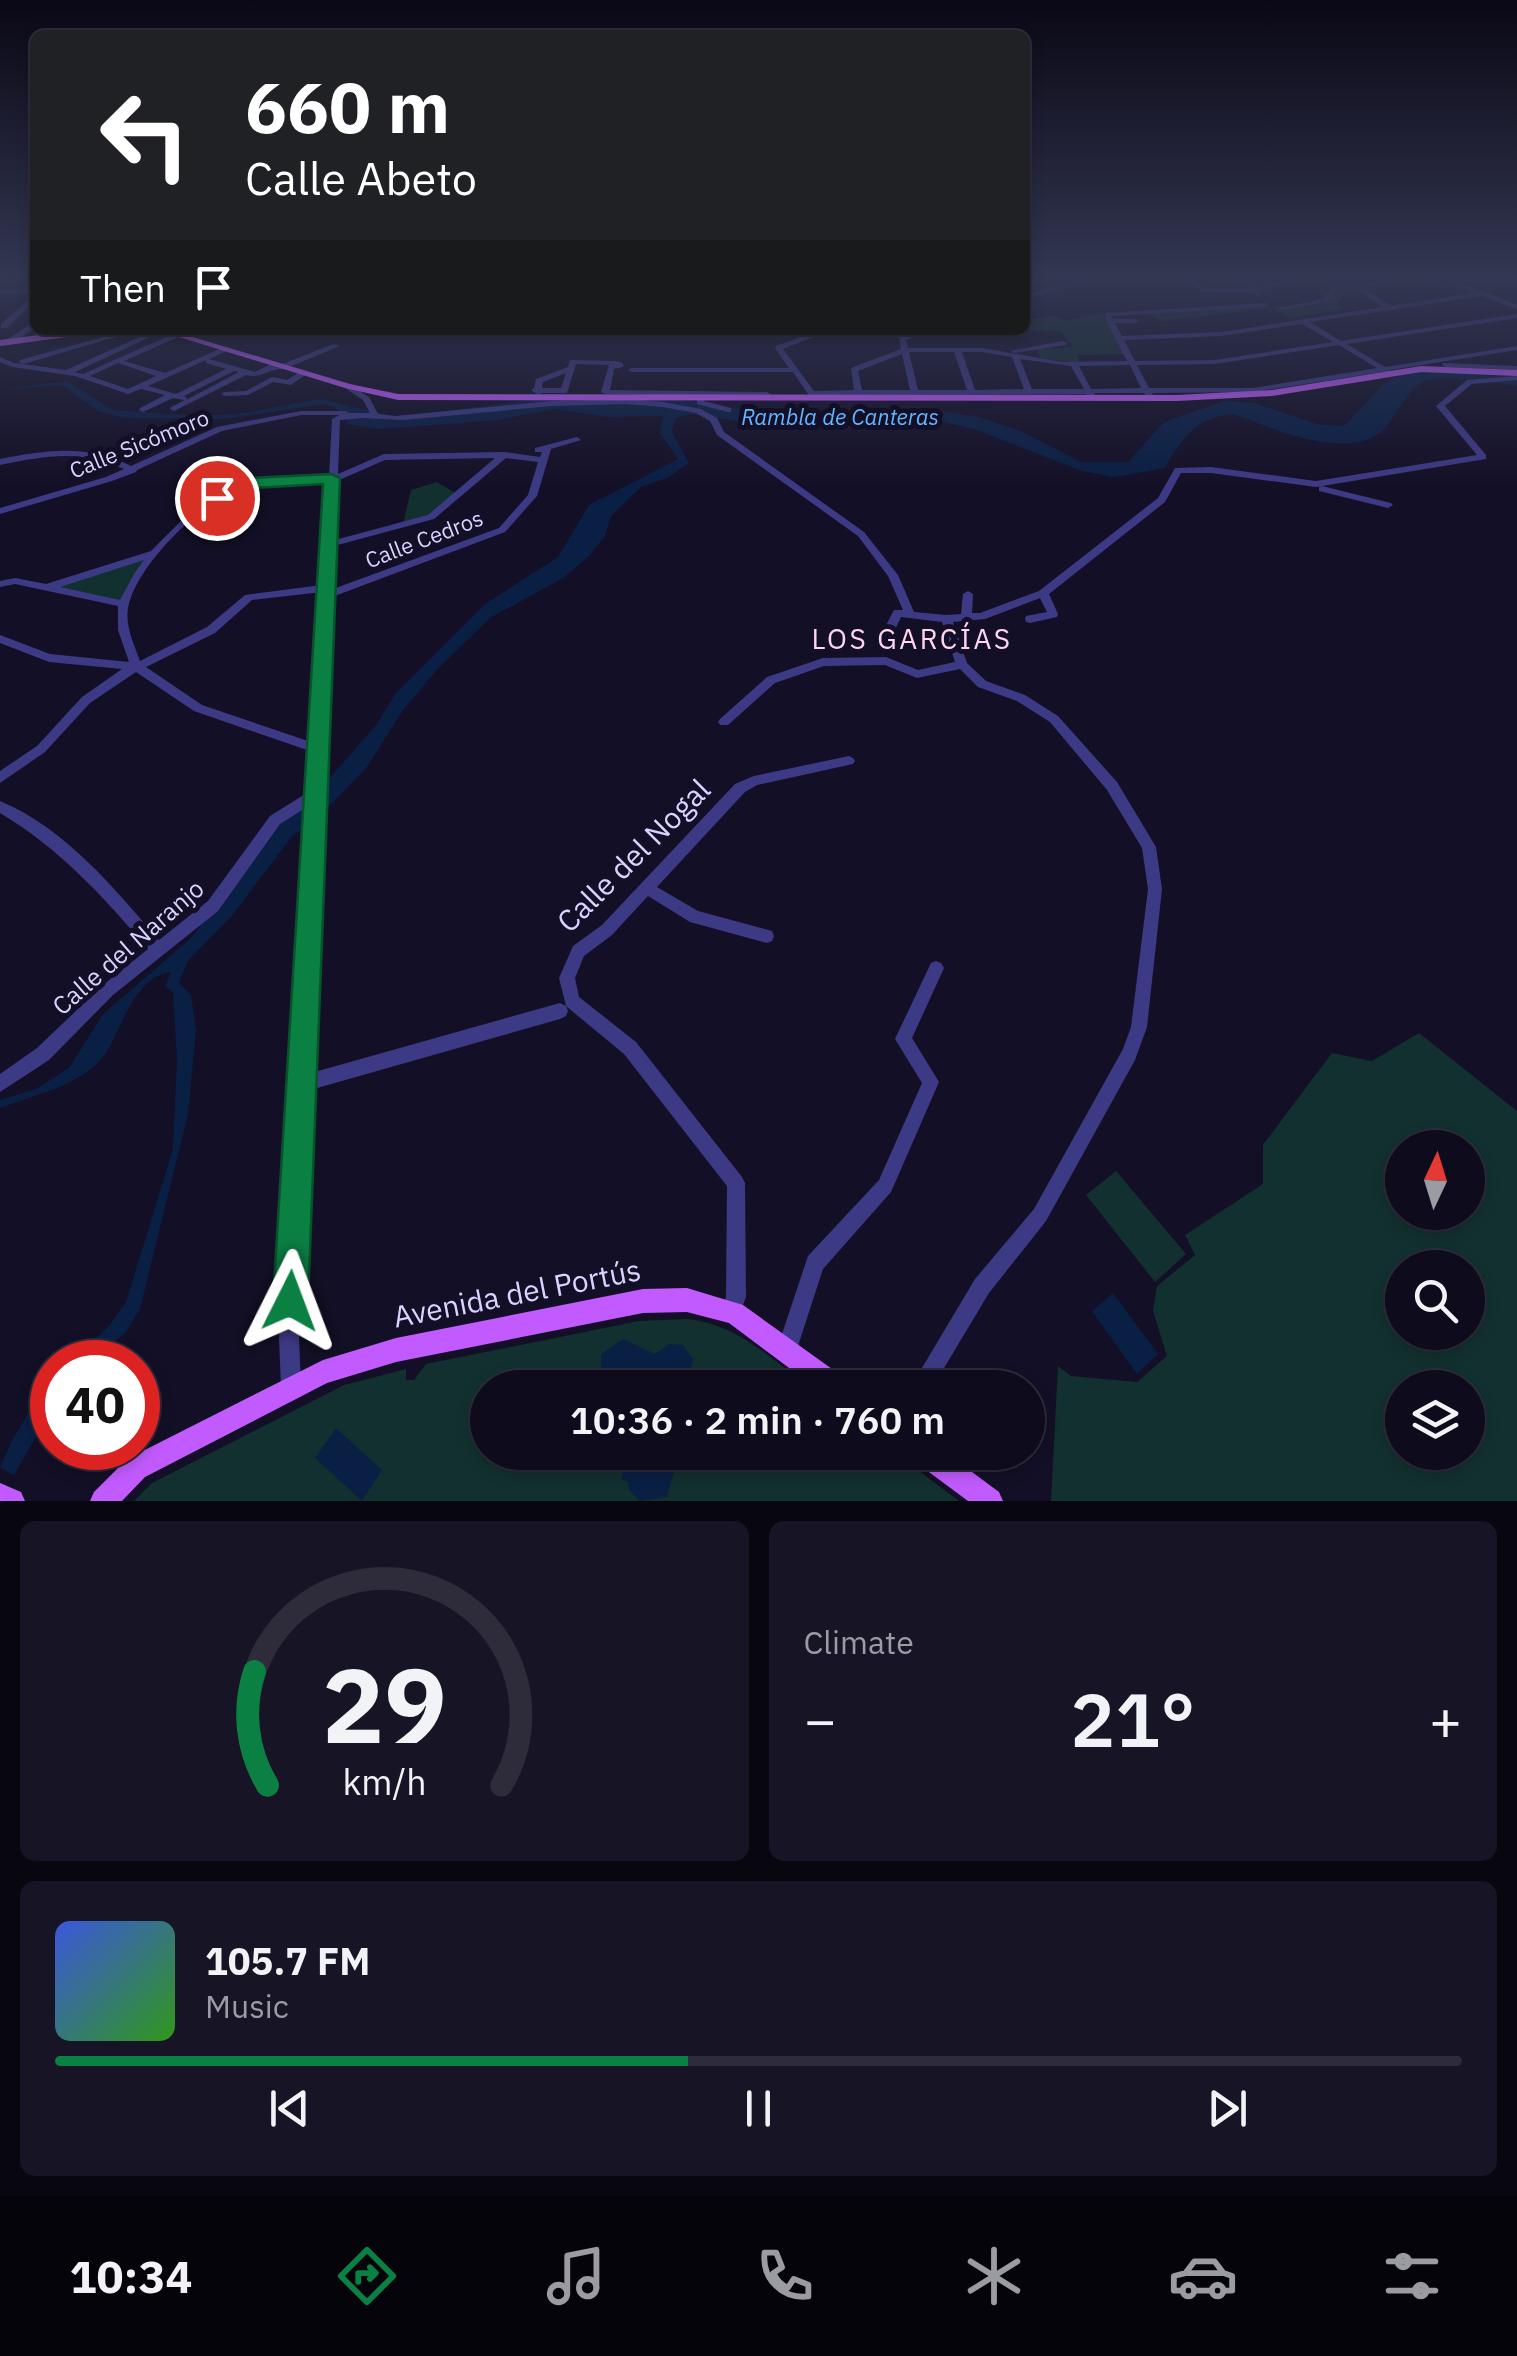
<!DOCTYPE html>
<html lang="en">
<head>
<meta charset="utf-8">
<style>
  :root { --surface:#0e0b1c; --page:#171425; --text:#f1f3f6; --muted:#9b9ba3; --line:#2e2b3b; --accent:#0b8043 }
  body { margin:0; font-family:"IBM Plex Sans",sans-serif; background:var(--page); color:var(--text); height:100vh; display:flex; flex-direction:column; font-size:38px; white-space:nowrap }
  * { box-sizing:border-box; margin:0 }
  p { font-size:32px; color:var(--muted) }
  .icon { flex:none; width:55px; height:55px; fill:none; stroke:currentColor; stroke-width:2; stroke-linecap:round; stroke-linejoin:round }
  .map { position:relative; height:1501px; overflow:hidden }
  .panel { display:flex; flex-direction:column; gap:20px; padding:20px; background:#08060f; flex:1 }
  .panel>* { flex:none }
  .guide { position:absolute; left:30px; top:30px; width:1000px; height:305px; border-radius:15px; box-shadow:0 5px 15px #0003,0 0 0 2px var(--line); background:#202124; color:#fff; overflow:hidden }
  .needle { width:65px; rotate:4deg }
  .fabs { position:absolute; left:1385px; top:1130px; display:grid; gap:20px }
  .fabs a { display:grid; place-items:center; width:100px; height:100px; border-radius:50%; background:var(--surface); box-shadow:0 5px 15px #0003,0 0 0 2px var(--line); font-size:50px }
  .speed { position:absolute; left:30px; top:1340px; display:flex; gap:20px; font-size:50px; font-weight:700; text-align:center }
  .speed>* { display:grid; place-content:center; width:130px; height:130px; border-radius:50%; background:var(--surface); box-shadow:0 5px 15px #0003,0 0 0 2px var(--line); line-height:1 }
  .speed .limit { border:15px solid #d22; background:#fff; color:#111 }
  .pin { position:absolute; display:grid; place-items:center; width:85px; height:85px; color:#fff; margin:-42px; border:5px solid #fff; border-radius:50%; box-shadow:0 2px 10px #0007 }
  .me { position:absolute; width:110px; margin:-55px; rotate:3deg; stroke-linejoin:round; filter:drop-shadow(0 0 8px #0008) }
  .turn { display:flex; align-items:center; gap:35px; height:210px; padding:0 50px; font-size:45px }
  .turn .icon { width:130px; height:130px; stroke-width:2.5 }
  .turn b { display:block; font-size:70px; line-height:85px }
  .then { display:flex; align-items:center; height:95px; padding:0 50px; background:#0003; gap:20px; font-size:38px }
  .big { font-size:75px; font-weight:600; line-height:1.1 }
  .panel .tile { flex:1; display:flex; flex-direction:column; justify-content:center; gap:15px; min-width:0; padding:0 35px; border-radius:15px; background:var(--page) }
  .panel .dial { align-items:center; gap:0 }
  .dial svg { height:260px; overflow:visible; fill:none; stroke:var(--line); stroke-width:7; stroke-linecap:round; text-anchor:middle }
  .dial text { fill:var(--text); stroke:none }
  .song { display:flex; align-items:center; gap:30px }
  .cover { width:120px; height:120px; border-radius:15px; background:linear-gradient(135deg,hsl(230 70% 55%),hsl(110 70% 35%)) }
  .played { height:10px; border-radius:5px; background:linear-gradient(90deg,var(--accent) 45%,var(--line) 45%) }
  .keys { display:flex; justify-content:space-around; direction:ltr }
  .heat { display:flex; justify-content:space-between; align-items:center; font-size:55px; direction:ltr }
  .panel .tiles { flex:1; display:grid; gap:20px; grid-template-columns:1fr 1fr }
  .tile:last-child { grid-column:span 2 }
  .trip { position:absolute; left:470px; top:1370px; width:575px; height:100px; border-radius:50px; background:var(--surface); box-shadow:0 5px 15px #0003,0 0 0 2px var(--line); font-weight:600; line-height:100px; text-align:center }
  .tab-bar { display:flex; height:160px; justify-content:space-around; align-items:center; background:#06040b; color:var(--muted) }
  .tab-bar .icon { width:70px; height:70px }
  .tab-bar .active { color:var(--accent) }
  .tab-bar b { font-size:45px; color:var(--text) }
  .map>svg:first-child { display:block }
  .green { fill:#12302f; fill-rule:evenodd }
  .water { fill:#0a1f44 }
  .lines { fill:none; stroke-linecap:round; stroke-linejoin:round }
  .minor { fill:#3d3a85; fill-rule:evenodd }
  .major { fill:#c25bff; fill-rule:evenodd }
  .route { fill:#0b8043; stroke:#07532c; stroke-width:2.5 }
  .labels { text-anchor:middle; stroke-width:10; stroke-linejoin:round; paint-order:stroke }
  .far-water-label { font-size:22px; font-style:italic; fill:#62b6ff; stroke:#130f26 }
  .far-street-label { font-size:22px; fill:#d9d4ff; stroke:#130f26 }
  .street-label { font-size:25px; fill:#d9d4ff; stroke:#130f26 }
  .neighbourhood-label { font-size:28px; letter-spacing:2.5px; fill:#ffd6f0; stroke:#130f26 }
  .near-street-label { font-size:30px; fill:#d9d4ff; stroke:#130f26 }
</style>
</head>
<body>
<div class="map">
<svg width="1517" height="1501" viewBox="0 0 1517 1501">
  <rect width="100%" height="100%" fill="#130f26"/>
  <g class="green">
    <path d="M1334,278L1358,284L1348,288L1337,305L1342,309L1290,318L1273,308L1161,321L1143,311C1204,308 1265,311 1325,301L1337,281Z"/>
    <polygon points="1103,312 1124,354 1077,355 1080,363 1040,358 1038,349 1073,347 1061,331 1014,330 1025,330 1025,320 1056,315 1066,321"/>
    <polygon points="437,482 457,494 438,514 403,524 411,490"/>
    <polygon points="151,554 123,604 46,588"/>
    <path d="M1419,1033L1517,1111V1501H1051L1058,1366L1071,1376L1137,1382L1167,1356L1153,1311L1157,1286L1195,1255L1185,1235L1263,1184V1145L1332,1053L1372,1061ZM1402,1148H1468V1212H1402ZM1402,1268H1468V1332H1402ZM1402,1388H1468V1452H1402Z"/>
    <polygon points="1116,1171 1186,1254 1155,1282 1086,1195"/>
    <path d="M687,1319C737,1324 770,1358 809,1387L488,1388V1452L895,1453L959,1501H134L152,1483L344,1385L406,1369V1380H414L426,1364L639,1321Z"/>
  </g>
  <g class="water">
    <path d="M1463,371L1517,377V386C1496,383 1444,374 1425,381C1409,387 1397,414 1386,427C1353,464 1273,429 1234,414C1196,417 1182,438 1165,468L1114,477L1082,471L977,430L941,421L778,427L692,414L675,418L672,432L689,463L667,478L641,487L611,516L605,536L589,556L563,578L490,618L437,670L403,710L367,767L314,822L293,835L231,917L188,961L179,983L191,995L196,1031L188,1114L140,1309L126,1332L91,1362H70L109,1326L126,1302L173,1149L177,1059L173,993L165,986L171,972C136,977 124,1021 109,1048C88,1085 36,1094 0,1108V1100L36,1089L69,1068L103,1014L192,937L262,837L316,794L376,725L396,693L485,604L558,557L589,505L678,459L660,433L663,416L607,417L555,409L498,420L379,429L348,424L337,409L325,404L224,419L124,418L98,411L62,385L0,390L67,381L113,410L198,416L245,413L320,399L400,418L535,399H676L772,414L916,407L978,417L1021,431L1081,462H1128L1164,422L1224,401L1254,403L1317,424L1344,426L1383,385L1404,372Z"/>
    <polygon points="1113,1293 1158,1354 1137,1374 1092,1311"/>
    <polygon points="623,1339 655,1354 669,1344 683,1345 693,1359 688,1382 678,1388 656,1382 635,1384 617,1367 607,1374 601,1367 601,1354"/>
    <path d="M52,1382V1409L14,1475L0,1468C13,1434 30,1409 52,1382Z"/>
    <polygon points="336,1428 382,1470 362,1501 315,1458"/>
    <polygon points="629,1453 660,1453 674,1471 667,1497 640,1501 629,1490 628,1482 621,1479"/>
  </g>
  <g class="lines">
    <g class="minor">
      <polygon points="0,278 13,278 0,282"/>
      <polygon points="1090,278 1099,278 1025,299 1025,295"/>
      <polygon points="1184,278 1191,278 1204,288 1249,289 1241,278 1247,278 1256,288 1289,278 1298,278 1259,292 1261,295 1258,297 1253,293 1202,292"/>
      <path d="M1401,278H1416L1362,287L1391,306L1475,293L1440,278H1517V282H1459L1517,305V309L1482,296L1310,322L1341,341L1517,314V318L1347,344L1385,367L1517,346V350L1390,370L1387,373L1383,372L1253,392L1152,393L1153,396L1149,398L1144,393H1094L1096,397L1092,399L1086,394L817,395L819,398L815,400H812L793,372H632L628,370L632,368H789L775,348L776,346L820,330H831L783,349L814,391L854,390L851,368L901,349L899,337L919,330H1013L1009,332L921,334L906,340L908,348H982L1063,362L1127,361L1106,321L1105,313L1266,303L1269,305L1266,307L1111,316L1113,319H1135L1139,321L1135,323H1115L1122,336L1221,332L1383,307L1353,286ZM1302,324L1333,342L1215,360L1135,361L1124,340L1221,336ZM1339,345L1377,368L1253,388H1149L1137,365L1215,364ZM909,352H954L967,390H918ZM962,352H982L1012,357L1024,389L975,390ZM902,354L910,390H862L858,371ZM1020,359L1071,366L1084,389H1032ZM1130,365L1141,388L1091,389L1079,366Z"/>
      <polygon points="1422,278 1431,278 1450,285 1447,287"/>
      <polygon points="1335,284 1338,286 1327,302 1282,310 1279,308 1323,299"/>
      <polygon points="35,289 35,293 0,294 0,290"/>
      <polygon points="35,294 35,300 7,328 1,328 1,324"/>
      <polygon points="32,323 35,323 35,328 9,345 2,343"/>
      <path d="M128,330H140L23,364L66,370L155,330H165L75,372L83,374L175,333L179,335L178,337L124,361L165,373L224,347H227V351L209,359L255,372L273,363L280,365L333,344L340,346L284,369C269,368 263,379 246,375L174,411L170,409L171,407L185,400L173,398L143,412L139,410L140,408L165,395L141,389L128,394L75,376L12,367L0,362V357L14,363L23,364L19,362L20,360ZM206,360V363L226,369L176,394L148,386ZM118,363L156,376L128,389L90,376ZM234,371L239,372L186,400L187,398L184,396Z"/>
      <polygon points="1063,341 1067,343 1066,345 1014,353 1010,351"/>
      <path d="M570,360L616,361L623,363V367L614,369L610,390L767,392L771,394L767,396H702L705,398L704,401L731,408V412H728L697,404V398L701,396L605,394L601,392L609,365L576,364L567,393H542L538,395L531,390L534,388L536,379L568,367ZM566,373L561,388H542L543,382Z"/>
      <polygon points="1443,363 1517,366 1517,370 1446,367 1442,365"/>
      <polygon points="301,371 308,373 291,385 273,382 248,395 225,396 221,394 225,392 246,391 272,377 287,380"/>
      <path d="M1517,376V380L1472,384L1445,406L1486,455V459L1316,487L1211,473H1181L1165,502L1049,594L1058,614L1057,617L1030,623L1026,622L1025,619L1026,616L1047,612L1040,598L985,619L953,622L967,663L986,681L1025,695L1058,716L1117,782L1156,847L1162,889L1147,1027L1135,1060L1046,1221L989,1293L932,1388H910L975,1279L1034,1209L1123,1049L1131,1027L1148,889L1142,848L1107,790L1050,722L1017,701L978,687L960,669L917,678L885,665L824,666L775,683L728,725H720L718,722L720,719L767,677L823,658L886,657L918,670L955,662L942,622L901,617L892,636H884L882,633L894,610H903L888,576L858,536L717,435L710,421L696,413L663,407L626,404L551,406L404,420L362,418L340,420L338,474L384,454L504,452L540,457L542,452H535V448L577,437L581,440L551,449L537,496L505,532L332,597L311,1073L560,1003L566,1006L568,1011L566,1016L560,1019L310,1090L299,1338L301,1386L298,1393L291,1396L284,1393L281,1386L279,1338L310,805L280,824L218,911L113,995L49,1060L0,1092V1074L37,1048L103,985L148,949C104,897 59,848 0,813V801C65,828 114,888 159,940L208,901L270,816L310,791L313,750L304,749L194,711L136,672L90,703L45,752L0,783V771L37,746L82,697L122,669L49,662L0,643V635L50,654L129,662L118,630V606L15,584L0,587V581L15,578L46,584L151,551L184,518L202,503L235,484L261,479L329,476L332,419L339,415H301L222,431L137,470L136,472L112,481L0,514V508L106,477L124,469C81,449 45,456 0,465V459C48,450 85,444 131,466L217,427L301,411H345L349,413H370L363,400L345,388V384H348L369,397L378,414L395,416L551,401L626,399L663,402L701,409L717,418L724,432L864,532L898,575L914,612L946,615L961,614L963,594L968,591L973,594L972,613H980L1039,591L1158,498L1175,468L1211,467L1316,481L1477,455L1436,406L1467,380ZM495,458L428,515L335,540L337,481L385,460ZM506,458L538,462L528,495L499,528L333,589L334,546L434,519ZM328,482L322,585L245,595L207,627L140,661C134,644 125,626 128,608C136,565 202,501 243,487C270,479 300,485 328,482ZM144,560L134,574L120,600L60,587ZM322,592L320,596L322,598L313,740L308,741L202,705L146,667L215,633L252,600Z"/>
      <polygon points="1322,486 1391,503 1393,505 1388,508 1319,491 1319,487"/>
      <polygon points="849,756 853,758 855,761 853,764 757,785 745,792 657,887 698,911 772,931 774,936 772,941 767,943 690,922 648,896 612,935 584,956 575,978 579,997 636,1042 742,1177 745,1183 746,1297 738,1318 731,1321 724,1318 721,1311 726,1297 727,1186 624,1054 566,1006 559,978 573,946 602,925 735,784 754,776"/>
      <polygon points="936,961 941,963 944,968 912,1038 939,1082 891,1192 823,1269 797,1349 794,1356 787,1359 780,1356 777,1349 808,1256 879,1180 922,1083 895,1039 931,963"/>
    </g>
    <g class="major">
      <polygon points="78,330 101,330 97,333 0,346 0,340"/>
      <polygon points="156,330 169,330 350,384 398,394 1177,395 1272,390 1421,366 1517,370 1517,376 1421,372 1272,396 1177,401 398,400 345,388"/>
      <polygon points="687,1288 743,1305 846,1379 849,1388 816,1388 729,1323 687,1312 643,1313 396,1362 327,1383 145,1477 122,1501 90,1501 94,1492 127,1459 323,1360 396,1338 643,1289"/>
      <polygon points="910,1452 945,1452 999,1492 1003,1501 968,1501 914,1461"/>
      <polygon points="0,1483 21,1492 25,1501 0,1501"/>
    </g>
  </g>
  <linearGradient id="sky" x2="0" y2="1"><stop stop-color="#0a0815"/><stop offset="0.57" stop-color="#333752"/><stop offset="1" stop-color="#333752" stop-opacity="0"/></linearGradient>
  <rect width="1517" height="488" fill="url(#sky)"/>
  <polygon class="route" points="331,474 340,478 308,1301 303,1314 290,1319 278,1314 273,1301 323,484 252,488 217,503 208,498 249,478"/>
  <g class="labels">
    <g class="far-water-label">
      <text x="840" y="425">Rambla de Canteras</text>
    </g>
    <g class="far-street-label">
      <text transform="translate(139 444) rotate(-22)" y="8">Calle Sicómoro</text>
      <text transform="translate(424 539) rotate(-21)" y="8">Calle Cedros</text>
    </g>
    <g class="street-label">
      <text transform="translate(128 947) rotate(-41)" y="9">Calle del Naranjo</text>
    </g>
    <g class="neighbourhood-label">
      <text x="912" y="649">LOS GARCÍAS</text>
    </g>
    <g class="near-street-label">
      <text transform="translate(634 856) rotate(-45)" y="10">Calle del Nogal</text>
      <text transform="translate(517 1294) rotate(-11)" y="10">Avenida del Portús</text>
    </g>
  </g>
</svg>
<div class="fabs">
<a><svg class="needle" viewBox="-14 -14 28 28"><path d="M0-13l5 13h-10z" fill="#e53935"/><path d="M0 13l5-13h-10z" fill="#9b9ba3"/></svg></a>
<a><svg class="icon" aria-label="search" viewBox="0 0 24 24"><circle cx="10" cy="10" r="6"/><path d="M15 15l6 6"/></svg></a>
<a><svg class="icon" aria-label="layers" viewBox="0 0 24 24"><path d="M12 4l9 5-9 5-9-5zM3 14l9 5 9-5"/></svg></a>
</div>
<div class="speed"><div class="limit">40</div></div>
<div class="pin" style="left:217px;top:498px;background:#d93025"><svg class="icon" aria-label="arrive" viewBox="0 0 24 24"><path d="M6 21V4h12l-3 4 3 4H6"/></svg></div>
<svg class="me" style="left:290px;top:1301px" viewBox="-20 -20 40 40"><path d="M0-17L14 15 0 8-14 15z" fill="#0b8043" stroke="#fff" stroke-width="4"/></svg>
<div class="trip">10:36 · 2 min · 760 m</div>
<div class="guide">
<div class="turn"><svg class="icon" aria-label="left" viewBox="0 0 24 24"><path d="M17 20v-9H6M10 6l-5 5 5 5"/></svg><div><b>660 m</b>Calle Abeto</div></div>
<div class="then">Then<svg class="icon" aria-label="arrive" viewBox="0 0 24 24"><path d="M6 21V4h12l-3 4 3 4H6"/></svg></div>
</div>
</div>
<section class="panel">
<div class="tiles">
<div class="tile dial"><svg viewBox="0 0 100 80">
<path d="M14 69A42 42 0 1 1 86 69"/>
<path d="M14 69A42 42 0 0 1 10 34" stroke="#0b8043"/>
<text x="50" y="56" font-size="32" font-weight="700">29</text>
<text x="50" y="72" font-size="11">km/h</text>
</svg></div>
<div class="tile"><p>Climate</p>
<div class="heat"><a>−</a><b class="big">21°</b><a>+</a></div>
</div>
<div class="tile">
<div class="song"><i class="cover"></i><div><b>105.7 FM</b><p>Music</p></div></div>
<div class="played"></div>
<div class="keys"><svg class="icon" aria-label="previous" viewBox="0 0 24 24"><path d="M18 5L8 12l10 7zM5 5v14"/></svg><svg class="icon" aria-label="pause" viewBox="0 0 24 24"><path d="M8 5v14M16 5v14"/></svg><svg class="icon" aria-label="next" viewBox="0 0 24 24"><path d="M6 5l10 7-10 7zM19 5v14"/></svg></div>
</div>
</div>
</section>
<nav class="tab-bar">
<b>10:34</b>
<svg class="icon active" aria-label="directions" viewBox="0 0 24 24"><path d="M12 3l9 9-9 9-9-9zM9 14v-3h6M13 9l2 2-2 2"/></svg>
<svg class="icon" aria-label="music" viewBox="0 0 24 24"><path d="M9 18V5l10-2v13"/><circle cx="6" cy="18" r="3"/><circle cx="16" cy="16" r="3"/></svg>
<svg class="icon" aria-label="phone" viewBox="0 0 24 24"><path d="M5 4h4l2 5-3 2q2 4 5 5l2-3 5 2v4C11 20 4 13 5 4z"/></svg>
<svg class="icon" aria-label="climate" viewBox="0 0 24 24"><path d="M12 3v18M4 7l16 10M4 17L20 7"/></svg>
<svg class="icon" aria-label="car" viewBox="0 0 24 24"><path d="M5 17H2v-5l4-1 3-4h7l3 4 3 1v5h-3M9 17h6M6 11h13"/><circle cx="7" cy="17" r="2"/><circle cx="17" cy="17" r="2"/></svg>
<svg class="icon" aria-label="filters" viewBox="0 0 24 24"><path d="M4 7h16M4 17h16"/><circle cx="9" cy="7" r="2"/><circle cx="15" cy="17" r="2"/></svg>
</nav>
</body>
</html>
